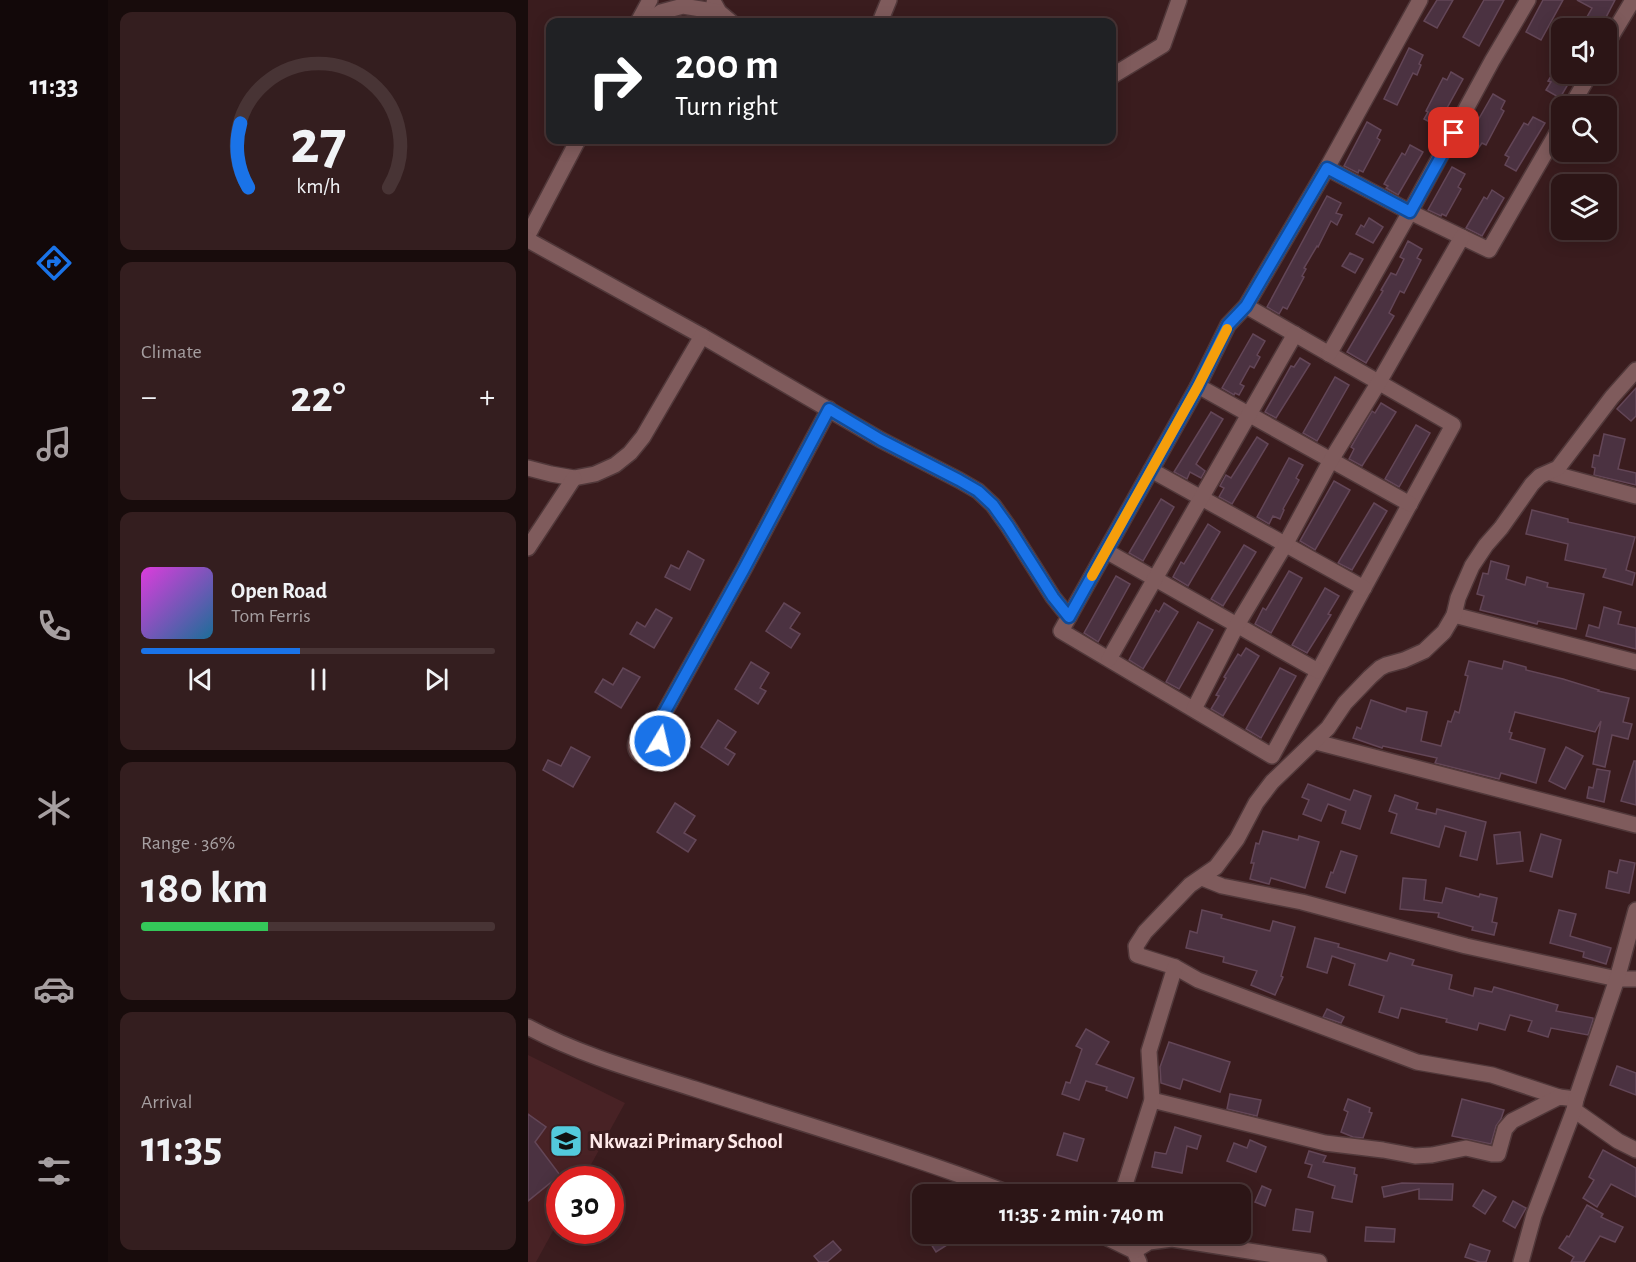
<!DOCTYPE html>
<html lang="en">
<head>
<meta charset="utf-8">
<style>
  :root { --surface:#2c1516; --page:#341e1f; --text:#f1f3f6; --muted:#a69fa1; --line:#483435; --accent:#1a73e8 }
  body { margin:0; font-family:"Alegreya Sans",sans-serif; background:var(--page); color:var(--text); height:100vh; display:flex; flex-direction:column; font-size:22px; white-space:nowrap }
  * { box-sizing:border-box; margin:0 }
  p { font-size:20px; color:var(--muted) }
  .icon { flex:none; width:33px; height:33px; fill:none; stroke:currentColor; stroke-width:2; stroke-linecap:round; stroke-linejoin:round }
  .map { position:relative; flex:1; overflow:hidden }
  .drawer { display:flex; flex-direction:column; gap:12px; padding:12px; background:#180c0c; width:420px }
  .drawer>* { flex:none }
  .hud { position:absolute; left:18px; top:18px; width:570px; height:126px; border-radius:12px; box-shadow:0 3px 15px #0003,0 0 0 2px var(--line); background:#202124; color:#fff; overflow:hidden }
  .buttons { position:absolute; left:1023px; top:18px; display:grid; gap:12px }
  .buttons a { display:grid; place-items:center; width:66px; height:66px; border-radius:12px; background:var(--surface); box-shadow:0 3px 15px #0003,0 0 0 2px var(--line); font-size:30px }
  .speed { position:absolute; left:18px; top:1166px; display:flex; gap:12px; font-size:30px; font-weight:700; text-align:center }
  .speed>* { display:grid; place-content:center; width:78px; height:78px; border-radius:50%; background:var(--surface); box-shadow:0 3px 15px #0003,0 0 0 2px var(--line); line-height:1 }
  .speed .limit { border:9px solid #d22; background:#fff; color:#111 }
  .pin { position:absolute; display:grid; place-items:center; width:51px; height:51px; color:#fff; margin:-26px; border-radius:12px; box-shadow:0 3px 9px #0006 }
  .me { position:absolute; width:66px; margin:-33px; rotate:9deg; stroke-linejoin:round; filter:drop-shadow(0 0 4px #0008) }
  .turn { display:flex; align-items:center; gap:21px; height:126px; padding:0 30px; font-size:27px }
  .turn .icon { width:78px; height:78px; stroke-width:2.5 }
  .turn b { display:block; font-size:42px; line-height:51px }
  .big { font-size:45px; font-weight:700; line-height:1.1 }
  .drawer .widget { flex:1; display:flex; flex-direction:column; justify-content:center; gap:9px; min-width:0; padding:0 21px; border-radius:12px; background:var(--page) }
  .drawer .dial { align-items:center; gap:0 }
  .dial svg { height:156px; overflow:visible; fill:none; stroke:var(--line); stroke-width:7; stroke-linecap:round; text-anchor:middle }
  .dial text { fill:var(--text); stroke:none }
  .song { display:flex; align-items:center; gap:18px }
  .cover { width:72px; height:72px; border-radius:9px; background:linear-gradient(135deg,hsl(300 70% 55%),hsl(200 70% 35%)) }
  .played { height:6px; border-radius:3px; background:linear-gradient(90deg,var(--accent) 45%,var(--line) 45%) }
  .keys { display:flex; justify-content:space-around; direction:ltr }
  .heat { display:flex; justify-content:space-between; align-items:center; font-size:33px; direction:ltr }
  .charge { height:9px; border-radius:4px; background:linear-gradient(90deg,#34c759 36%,var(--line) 0) }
  .trip { position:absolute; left:384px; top:1184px; width:339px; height:60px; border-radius:12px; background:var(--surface); box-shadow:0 3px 15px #0003,0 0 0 2px var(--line); font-weight:700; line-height:60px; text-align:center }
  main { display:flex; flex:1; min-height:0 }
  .dock { display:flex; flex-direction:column; width:108px; justify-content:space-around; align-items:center; background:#120809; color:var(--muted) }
  .dock .icon { width:42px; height:42px }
  .dock .current { color:var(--accent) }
  .dock b { font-size:27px; color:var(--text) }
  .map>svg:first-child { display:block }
  .built { fill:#482225 }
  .building { fill:#4b3241; stroke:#634657; stroke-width:1.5 }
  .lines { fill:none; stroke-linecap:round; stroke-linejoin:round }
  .minor-casing { stroke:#51383a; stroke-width:18 }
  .minor { stroke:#7f5b5c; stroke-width:15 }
  .route-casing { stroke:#114b97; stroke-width:15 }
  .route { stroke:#1a73e8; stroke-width:10 }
  .slow { stroke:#f59e0b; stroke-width:10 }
  .labels { text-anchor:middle; stroke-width:6; stroke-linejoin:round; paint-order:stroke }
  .poi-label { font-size:21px; font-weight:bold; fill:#fee9e9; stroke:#3a1c1e; text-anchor:start }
</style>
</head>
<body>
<main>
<nav class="dock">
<b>11:33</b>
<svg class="icon current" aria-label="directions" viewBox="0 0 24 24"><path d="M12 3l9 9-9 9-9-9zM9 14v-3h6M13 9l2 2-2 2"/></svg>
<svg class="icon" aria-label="music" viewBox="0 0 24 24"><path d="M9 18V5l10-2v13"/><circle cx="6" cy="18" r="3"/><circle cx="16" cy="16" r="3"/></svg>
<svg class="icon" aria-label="phone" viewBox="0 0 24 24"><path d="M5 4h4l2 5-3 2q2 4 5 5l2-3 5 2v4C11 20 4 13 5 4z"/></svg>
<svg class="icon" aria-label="climate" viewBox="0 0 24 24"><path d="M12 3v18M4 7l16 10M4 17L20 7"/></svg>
<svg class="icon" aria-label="car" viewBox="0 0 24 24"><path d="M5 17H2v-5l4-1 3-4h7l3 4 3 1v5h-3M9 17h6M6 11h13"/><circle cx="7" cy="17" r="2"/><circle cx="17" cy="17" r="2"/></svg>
<svg class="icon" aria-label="filters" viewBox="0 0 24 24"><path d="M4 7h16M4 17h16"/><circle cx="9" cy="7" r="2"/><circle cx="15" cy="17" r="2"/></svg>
</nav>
<section class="drawer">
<div class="widget dial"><svg viewBox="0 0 100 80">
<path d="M14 69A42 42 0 1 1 86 69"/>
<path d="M14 69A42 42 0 0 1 10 36" stroke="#1a73e8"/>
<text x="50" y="56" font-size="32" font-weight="700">27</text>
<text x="50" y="72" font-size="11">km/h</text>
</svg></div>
<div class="widget"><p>Climate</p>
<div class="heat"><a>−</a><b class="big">22°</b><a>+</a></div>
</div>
<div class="widget">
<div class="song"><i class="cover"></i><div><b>Open Road</b><p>Tom Ferris</p></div></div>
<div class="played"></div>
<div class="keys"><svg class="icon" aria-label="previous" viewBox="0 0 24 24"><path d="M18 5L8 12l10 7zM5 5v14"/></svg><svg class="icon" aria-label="pause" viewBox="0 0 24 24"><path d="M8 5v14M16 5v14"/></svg><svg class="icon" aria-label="next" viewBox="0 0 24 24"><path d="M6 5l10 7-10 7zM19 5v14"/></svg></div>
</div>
<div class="widget"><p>Range · 36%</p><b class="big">180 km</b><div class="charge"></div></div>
<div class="widget"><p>Arrival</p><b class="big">11:35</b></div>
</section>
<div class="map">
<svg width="1108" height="1262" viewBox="0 0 1108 1262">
  <rect width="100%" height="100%" fill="#3a1c1e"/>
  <polygon class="built" points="0,1055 97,1103 55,1179 32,1179 31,1220 8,1262 0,1262"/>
  <g class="building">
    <polygon points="909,0 925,0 909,28 896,21"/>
    <polygon points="956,0 976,0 951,46 935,37"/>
    <polygon points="1015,0 1035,0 1013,40 998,32"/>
    <polygon points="1049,0 1087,0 1074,25 1059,17 1064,8"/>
    <polygon points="881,48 895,55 891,64 893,65 889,75 885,73 869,105 856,99"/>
    <polygon points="1034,58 1034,74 1046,74 1032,98 1018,90 1023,82 1020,81"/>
    <polygon points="923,72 935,79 909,126 896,119 900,112 898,111 915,78 919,80"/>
    <polygon points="965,94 977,101 973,109 976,111 958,145 954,143 949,150 937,143"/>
    <polygon points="1005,117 1017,123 988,171 977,165 981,157 977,155 996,123 1000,125"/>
    <polygon points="839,122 853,130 849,138 852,140 835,172 831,170 830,173 816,166"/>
    <polygon points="882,145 895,152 870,195 858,188 860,186 856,184 874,153 877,155"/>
    <polygon points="924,167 937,174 930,187 933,189 918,216 914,214 913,216 900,210"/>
    <polygon points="964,190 976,198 954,236 938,228 956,197 959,199"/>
    <polygon points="799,196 813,203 808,213 814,215 809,225 803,221 790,247 789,246 776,268 778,269 774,276 776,277 759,309 755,307 751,314 739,307"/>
    <polygon points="841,218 855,227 845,243 828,234 833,225 836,227"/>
    <polygon points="880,241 894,249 889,258 893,260 876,293 872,291 861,313 866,316 838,363 819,352 855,291 853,290 863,273 868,275 876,259 872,257"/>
    <polygon points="822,253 835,259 827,273 814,266"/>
    <polygon points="725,334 737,341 729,355 732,357 726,368 722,366 712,384 716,386 711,395 707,393 706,395 694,388"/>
    <polygon points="772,358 782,364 748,418 737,412 763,366 766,367"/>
    <polygon points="807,377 821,385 789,441 775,433"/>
    <polygon points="1108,388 1108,416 1103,421 1089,409"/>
    <polygon points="853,403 868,412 834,466 821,459 826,449 823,447 844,411 847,413"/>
    <polygon points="683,412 695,419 668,464 677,471 673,478 662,472 659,479 646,472"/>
    <polygon points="888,425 902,433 871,487 857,479"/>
    <polygon points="1076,434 1097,439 1090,469 1108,473 1108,485 1066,475 1067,468 1064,467 1066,455 1071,456"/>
    <polygon points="729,437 740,444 704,504 691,497 696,488 692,486 698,475 703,478"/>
    <polygon points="761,458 775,465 768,478 771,480 755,509 756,510 752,519 745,516 741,524 729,517"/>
    <polygon points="806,481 822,490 787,550 772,541"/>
    <polygon points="633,499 646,507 615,561 601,553"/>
    <polygon points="846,503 859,511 824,570 810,563"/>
    <polygon points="1004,510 1040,519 1040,522 1107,537 1098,570 1107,573 1104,585 1075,577 1078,569 1037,560 1040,544 998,534"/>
    <polygon points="680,524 692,532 660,586 645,577 653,562 656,564"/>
    <polygon points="716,545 728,552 695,606 683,599"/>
    <polygon points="160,551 176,560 162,590 137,577 143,565 151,569"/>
    <polygon points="963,561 981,566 978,579 997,585 999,577 1020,583 1019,587 1056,594 1048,629 1010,621 1009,624 952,610 956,596 949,594 955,573 960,574"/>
    <polygon points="761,571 774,578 743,633 727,624 735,608 738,610"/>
    <polygon points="588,576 602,584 570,642 556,633"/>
    <polygon points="797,588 811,596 800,614 803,615 779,653 764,645"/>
    <polygon points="256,603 272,613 262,628 272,634 263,648 238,631"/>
    <polygon points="636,603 650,612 615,669 601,660 628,610 631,612"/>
    <polygon points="1076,607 1093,612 1090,624 1108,628 1108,649 1058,636 1061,625 1071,628"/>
    <polygon points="128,609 144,618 126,648 102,634 109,622 117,627"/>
    <polygon points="670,622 685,630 651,689 638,682"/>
    <polygon points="718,648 731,656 695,716 683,709 691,696 688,695 698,678 696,677 710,654 713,656"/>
    <polygon points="941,661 974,669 976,661 998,667 998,670 1035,679 1071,690 1070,691 1101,698 1095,722 1104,724 1100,739 1084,735 1077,767 1065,764 1073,721 1067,732 987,712 981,732 984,733 982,739 1017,749 1008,783 973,773 971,779 907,763 909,758 855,746 854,748 825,738 829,727 833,729 843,700 878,712 879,708 899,712 893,741 913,746 920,721 923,722 927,711 931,713 940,676 937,675"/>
    <polygon points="223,662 241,673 232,688 238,691 230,704 207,689"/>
    <polygon points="95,668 112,677 93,708 67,692 75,679 85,685"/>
    <polygon points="752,668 768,676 733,738 718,729"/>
    <polygon points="190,720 208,732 197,748 207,754 200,765 173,747"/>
    <polygon points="43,747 62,757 45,787 15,770 20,760 33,766"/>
    <polygon points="1038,747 1055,756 1037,789 1021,781"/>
    <polygon points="1106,761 1108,761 1108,805 1093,801"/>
    <polygon points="1069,769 1082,771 1076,802 1059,798 1061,787 1065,788"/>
    <polygon points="780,784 822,800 826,790 843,796 832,829 814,823 818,811 800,804 793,821 775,814 781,800 774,797"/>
    <polygon points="867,795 890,803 888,809 908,814 909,809 958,822 949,860 932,856 938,832 917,826 911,847 863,833 869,814 861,811"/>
    <polygon points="147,803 167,816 156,833 168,840 160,852 129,832"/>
    <polygon points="735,831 770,840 771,836 791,842 777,888 743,878 741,884 722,879 726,863 723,863 728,843 731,844"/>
    <polygon points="992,832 995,861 969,864 966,835"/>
    <polygon points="1013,834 1033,840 1024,877 1002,871"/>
    <polygon points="813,851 829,856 817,893 798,887 803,872 805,873"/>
    <polygon points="1092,860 1107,863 1101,893 1078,888 1081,871 1089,873"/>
    <polygon points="875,878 898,880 896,900 914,903 918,888 951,897 952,894 969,898 964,922 969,923 966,935 944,930 945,927 910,917 911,913 872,909"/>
    <polygon points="674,910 694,915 693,918 742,931 745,921 767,927 753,976 755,977 747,995 723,985 729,971 695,962 696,957 658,948 662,931 669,933"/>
    <polygon points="1031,910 1048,914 1042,936 1083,948 1078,964 1055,957 1056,952 1022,943"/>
    <polygon points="787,938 811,944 810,947 859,961 862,953 886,960 884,965 924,975 921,989 945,996 947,988 964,992 966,987 1030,1005 1028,1011 1065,1018 1065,1020 1060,1035 1023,1028 1020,1037 1000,1031 1004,1021 982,1015 977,1030 951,1023 949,1030 918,1022 919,1019 873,1008 870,1018 851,1012 856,996 821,985 827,964 804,956 799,973 779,967"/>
    <polygon points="799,1009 816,1017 813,1023 795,1017"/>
    <polygon points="558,1029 581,1042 568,1064 606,1078 599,1098 578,1090 579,1087 558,1081 551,1100 534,1094 538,1082 542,1083 554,1049 548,1046"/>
    <polygon points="641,1042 702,1062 692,1092 655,1079 652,1089 633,1083 632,1067"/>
    <polygon points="1089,1066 1108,1073 1108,1095 1082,1085"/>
    <polygon points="702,1094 733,1100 729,1116 699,1109"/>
    <polygon points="820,1099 842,1108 841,1112 844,1113 835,1138 825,1137 813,1132 820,1112 816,1110"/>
    <polygon points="934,1099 976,1110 973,1119 968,1126 963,1144 924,1136"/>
    <polygon points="0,1114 18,1127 7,1142 32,1175 0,1201"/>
    <polygon points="647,1127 673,1136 669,1149 659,1146 654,1173 624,1167 627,1152 638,1154"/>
    <polygon points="536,1133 556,1139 549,1161 529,1155"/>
    <polygon points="722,1140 738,1147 728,1172 699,1161 706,1143 719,1148"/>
    <polygon points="1075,1150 1108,1168 1108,1197 1083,1184 1069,1207 1055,1198 1066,1180 1061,1177"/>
    <polygon points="781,1151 798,1156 795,1162 827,1168 826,1174 829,1175 824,1202 804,1198 807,1186 780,1177 784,1165 777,1163"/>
    <polygon points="874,1183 925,1184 924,1200 891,1199 891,1189 856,1197 854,1187"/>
    <polygon points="734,1186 743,1190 737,1206 727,1202"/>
    <polygon points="955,1190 968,1197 957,1214 945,1206"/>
    <polygon points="985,1201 998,1208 987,1228 975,1221"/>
    <polygon points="1059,1205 1075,1214 1073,1217 1095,1227 1087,1242 1072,1236 1056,1262 1043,1262 1046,1257 1031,1248 1039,1236 1041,1237"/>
    <polygon points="768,1209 785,1212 782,1232 765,1230"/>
    <polygon points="838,1227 867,1229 866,1242 837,1241"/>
    <polygon points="396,1233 412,1233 419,1245 408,1252"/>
    <polygon points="305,1241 313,1250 299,1262 291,1262 286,1256"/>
    <polygon points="942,1244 962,1251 958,1262 952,1262 937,1257"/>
  </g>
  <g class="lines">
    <defs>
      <g id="minor">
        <polyline points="186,3 191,12 203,22"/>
        <polyline points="110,22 122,0"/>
        <polyline points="117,22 133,12 155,6 191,12"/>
        <polyline points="352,22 361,0"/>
        <polyline points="1078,45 1105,0"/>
        <polyline points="584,76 635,45 651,0"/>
        <polyline points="1043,106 1062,74"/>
        <polyline points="799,168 882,212 961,250 1034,124"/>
        <polyline points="0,235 50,140"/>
        <polyline points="0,240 174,336 353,440 431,480 450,491 465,505 480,526 525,597 541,617"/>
        <polyline points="718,306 925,425 744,756 533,631 670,386 700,325 718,306 799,168 892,0"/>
        <polyline points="801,354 882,212 964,61 1000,0"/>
        <polyline points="670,386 882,504"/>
        <polyline points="0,468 23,474 46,478 67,474 87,465 102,453 115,437 174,336"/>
        <polyline points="623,470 836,588"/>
        <polyline points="1023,473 1108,496"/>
        <polyline points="0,548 46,478"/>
        <polyline points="578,551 790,671"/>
        <polyline points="926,615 1108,662"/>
        <polyline points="581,659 767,334"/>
        <polyline points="666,709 709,625 757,545 803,460 851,382 934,237"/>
        <path d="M130,724C133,738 132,749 120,757C107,756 104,745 112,735C117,730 124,727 130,724L216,569L301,409"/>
        <polyline points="788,742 1108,825"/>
        <polyline points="674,878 694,886 774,902 938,946 1089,979 1108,979"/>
        <path d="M0,1027C52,1055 110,1071 167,1089C272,1123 379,1154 483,1194"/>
        <polyline points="1031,1097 964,1075 889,1062 670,980 647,967 609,955 608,946 617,932 662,885 688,867 709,839 728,803 744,782 800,728 817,703 842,677 852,668 858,665 876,660 896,651 916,632 926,615 930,598 944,566 958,545 973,528 1004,484 1012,476 1030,468 1084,397 1108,370"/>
        <polyline points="624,1100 797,1143 855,1150 887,1156 904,1155 938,1148 964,1154 970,1154 977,1129 984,1121 1031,1097 1048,1099"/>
        <polyline points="1046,1110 1090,1141 1108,1150"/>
        <polyline points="594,1194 624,1100 621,1051 647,967"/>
        <polyline points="569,1233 606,1251 611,1262"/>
        <polyline points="606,1251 621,1242 644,1239 791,1262"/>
        <polyline points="993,1262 1006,1215 1046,1110 1048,1099 1089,979 1108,910"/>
      </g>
    </defs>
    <use href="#minor" class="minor-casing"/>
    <use href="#minor" class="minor"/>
  </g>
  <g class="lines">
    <defs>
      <polyline id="route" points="132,741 132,734 130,724 216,569 301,409 353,440 431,480 450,491 465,505 480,526 525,597 541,617 670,386 700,325 718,306 799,168 882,212 926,133"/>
    </defs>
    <use href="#route" class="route-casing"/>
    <use href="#route" class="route"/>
    <polyline class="slow" points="564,576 670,386 699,329"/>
  </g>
  <defs>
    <symbol id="school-square" viewBox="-11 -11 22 22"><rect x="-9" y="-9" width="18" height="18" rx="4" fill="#53cadc" stroke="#3a1c1e"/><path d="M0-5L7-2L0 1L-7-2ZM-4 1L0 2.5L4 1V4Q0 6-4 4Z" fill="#111"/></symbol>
  </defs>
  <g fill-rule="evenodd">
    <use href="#school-square" x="19" y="1122" width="38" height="38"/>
  </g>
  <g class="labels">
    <g class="poi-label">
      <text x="61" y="1148">Nkwazi Primary School</text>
    </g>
  </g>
</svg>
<div class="buttons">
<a><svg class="icon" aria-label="sound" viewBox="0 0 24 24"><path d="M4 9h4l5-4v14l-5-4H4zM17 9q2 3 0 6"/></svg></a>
<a><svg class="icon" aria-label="search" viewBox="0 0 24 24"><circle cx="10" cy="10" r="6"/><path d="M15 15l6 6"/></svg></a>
<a><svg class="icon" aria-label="layers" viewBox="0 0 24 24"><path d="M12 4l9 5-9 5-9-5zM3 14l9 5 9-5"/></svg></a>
</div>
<div class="speed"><div class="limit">30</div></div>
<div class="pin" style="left:926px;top:133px;background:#d93025"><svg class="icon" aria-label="arrive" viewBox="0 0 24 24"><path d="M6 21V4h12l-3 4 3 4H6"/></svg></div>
<svg class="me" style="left:132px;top:741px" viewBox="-20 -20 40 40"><circle r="17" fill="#1a73e8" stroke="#fff" stroke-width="3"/><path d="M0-11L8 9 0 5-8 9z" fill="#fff"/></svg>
<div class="trip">11:35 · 2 min · 740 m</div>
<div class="hud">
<div class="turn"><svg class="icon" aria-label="right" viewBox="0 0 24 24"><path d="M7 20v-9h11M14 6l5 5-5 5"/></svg><div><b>200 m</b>Turn right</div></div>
</div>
</div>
</main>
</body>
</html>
